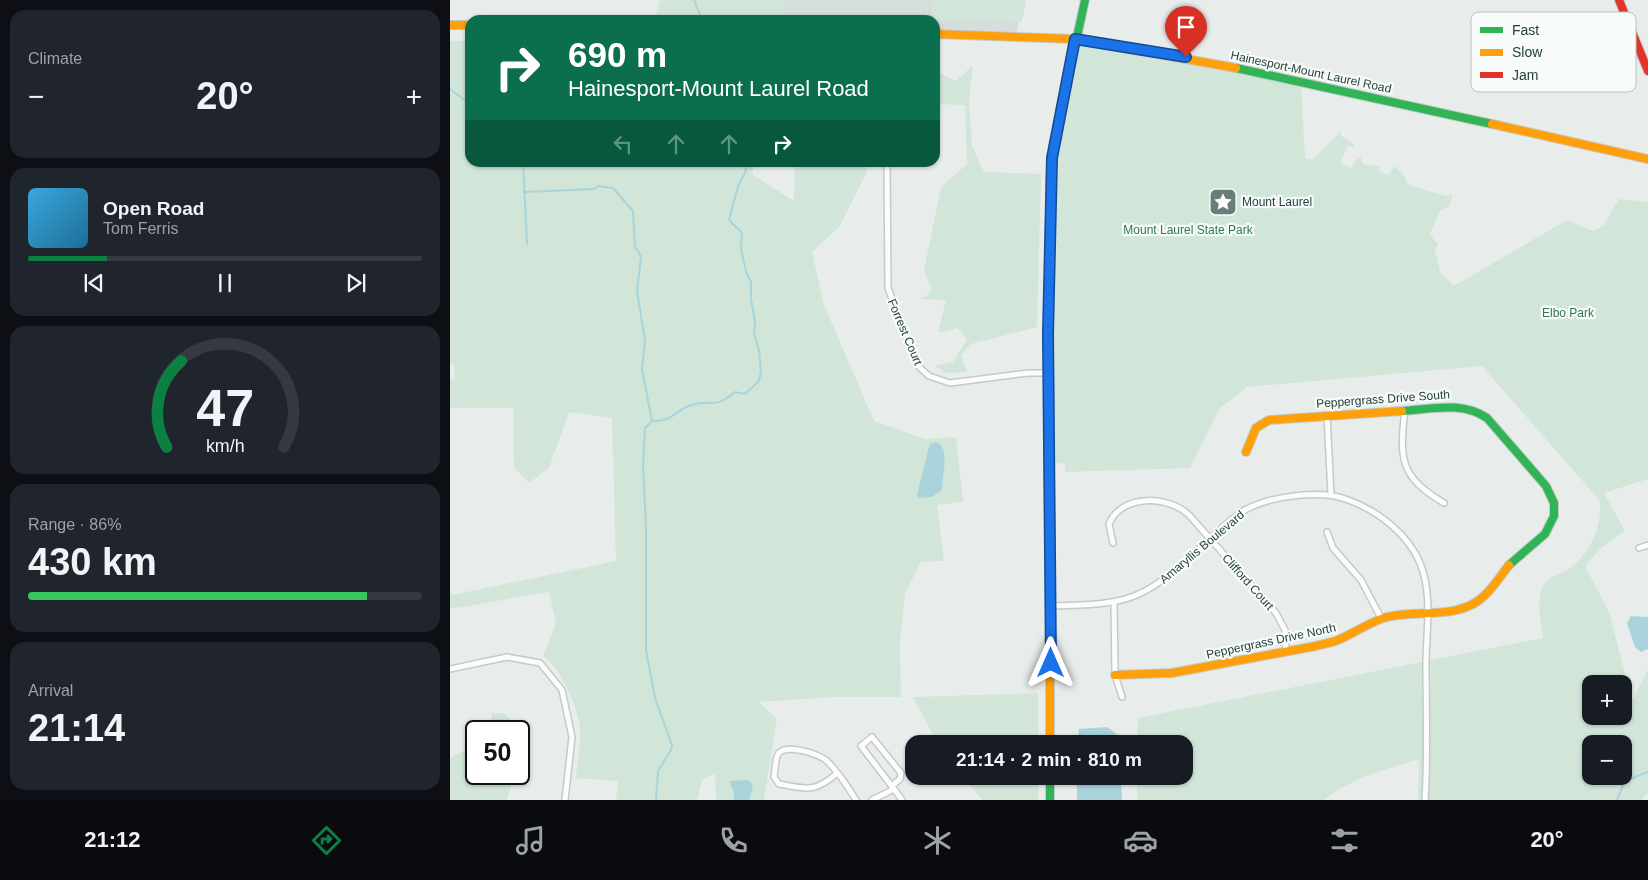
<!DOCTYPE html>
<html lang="en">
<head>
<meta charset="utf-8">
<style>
  :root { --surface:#171b24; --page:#20242c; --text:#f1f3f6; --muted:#9ea1a6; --line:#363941; --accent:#0b8043 }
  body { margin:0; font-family:Helvetica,sans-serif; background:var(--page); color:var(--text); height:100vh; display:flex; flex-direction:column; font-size:19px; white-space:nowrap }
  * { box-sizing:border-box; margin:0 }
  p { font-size:16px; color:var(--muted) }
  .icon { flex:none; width:28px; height:28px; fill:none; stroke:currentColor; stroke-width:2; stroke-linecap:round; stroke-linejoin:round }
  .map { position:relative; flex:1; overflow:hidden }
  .side { display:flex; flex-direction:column; gap:10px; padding:10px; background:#0d0f14; width:450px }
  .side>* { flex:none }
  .top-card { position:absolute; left:15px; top:15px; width:475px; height:152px; border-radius:15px; box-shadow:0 1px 4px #0004; background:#0b6e4f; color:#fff; overflow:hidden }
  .fabs { position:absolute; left:1132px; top:675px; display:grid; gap:10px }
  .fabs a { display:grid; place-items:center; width:50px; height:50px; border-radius:10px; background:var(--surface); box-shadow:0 1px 4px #0004; font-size:25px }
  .speed { position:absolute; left:15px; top:720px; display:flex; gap:10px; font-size:25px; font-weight:700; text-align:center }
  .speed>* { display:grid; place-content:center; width:65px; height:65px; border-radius:50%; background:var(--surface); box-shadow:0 1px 4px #0004; line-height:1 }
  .speed .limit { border:2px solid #111; border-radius:8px; background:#fff; color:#111 }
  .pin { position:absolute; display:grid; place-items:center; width:42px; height:42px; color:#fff; margin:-51px -21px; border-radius:50% 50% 50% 0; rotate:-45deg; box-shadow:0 0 5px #0007 }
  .pin .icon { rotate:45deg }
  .me { position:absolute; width:55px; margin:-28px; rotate:0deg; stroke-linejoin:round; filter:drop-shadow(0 0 4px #0008) }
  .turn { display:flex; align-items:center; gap:18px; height:105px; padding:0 20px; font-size:22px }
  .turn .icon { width:65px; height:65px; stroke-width:2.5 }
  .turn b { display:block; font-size:35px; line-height:42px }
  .lanes { display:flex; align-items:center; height:48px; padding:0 20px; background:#0003; justify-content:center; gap:25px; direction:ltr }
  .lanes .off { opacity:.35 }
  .big { font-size:38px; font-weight:700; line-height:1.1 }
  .side .widget { flex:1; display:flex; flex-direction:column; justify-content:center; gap:8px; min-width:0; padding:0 18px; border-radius:15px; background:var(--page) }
  .side .dial { align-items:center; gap:0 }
  .dial svg { height:130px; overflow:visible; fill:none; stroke:var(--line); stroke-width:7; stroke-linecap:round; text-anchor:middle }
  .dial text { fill:var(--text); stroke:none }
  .song { display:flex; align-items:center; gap:15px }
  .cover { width:60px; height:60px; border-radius:8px; background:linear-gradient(135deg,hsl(200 70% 55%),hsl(200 70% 35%)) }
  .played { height:5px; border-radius:2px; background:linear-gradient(90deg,var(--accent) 20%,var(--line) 20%) }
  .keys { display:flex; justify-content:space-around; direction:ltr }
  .heat { display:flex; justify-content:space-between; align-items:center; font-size:28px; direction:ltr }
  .charge { height:8px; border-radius:4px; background:linear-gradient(90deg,#34c759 86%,var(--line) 0) }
  .trip { position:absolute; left:455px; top:735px; width:288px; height:50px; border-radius:15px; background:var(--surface); box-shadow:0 1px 4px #0004; font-weight:700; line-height:50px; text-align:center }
  .menu { display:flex; height:80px; justify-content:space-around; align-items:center; background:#090b0e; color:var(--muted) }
  .menu .icon { width:35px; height:35px }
  .menu .current { color:var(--accent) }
  .menu b { font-size:22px; color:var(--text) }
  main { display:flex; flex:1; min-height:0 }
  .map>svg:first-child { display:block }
  .built { fill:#d6dedb }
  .green { fill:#d1e6d8; fill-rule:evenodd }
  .water { fill:#a9d4db }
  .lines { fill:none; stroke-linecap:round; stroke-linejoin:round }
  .stream { stroke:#a9d4db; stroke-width:2 }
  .street-casing { stroke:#c5cac8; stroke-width:8 }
  .fast-casing { stroke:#c3cbc8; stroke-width:10 }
  .slow-casing { stroke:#c3cbc8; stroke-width:10 }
  .jam-casing { stroke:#c3cbc8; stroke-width:10 }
  .street { stroke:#fcfcfc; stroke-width:5 }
  .fast { stroke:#30b455; stroke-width:8 }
  .slow { stroke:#ff9f0a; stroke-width:8 }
  .jam { stroke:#e5322d; stroke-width:8 }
  .route-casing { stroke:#114b97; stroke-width:12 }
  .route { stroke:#1a73e8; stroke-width:9 }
  .labels { text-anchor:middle; stroke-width:4.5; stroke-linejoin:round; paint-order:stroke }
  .street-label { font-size:12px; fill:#24423a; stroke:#f7fbf9 }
  .poi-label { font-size:12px; fill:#24423a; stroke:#f7fbf9; text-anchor:start }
  .park-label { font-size:12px; fill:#2d7a4b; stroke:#f7fbf9 }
  .key { fill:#f7fbf9; stroke:#b8c4c0; stroke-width:1 }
  .key-label { font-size:14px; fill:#24423a }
</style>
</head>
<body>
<main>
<section class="side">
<div class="widget"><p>Climate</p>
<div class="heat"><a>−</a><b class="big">20°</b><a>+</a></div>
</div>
<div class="widget">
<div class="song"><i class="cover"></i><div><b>Open Road</b><p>Tom Ferris</p></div></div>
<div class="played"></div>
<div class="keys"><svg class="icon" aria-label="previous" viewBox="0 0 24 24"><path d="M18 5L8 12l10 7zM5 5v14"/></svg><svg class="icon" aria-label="pause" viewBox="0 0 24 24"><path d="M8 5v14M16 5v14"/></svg><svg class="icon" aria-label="next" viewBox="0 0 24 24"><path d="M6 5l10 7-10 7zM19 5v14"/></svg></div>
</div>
<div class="widget dial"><svg viewBox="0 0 100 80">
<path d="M14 69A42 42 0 1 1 86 69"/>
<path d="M14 69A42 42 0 0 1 23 16" stroke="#0b8043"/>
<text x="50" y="56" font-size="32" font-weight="700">47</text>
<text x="50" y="72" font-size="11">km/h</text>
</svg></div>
<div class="widget"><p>Range · 86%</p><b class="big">430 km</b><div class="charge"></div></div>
<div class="widget"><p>Arrival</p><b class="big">21:14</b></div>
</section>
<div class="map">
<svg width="1198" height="800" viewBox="0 0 1198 800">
  <rect width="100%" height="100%" fill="#e8edeb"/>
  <polygon class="built" points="261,0 573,0 566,37 485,34 485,20 267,20"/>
  <g class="green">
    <polygon points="210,0 333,0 334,18 205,16"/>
    <polygon points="482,0 576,0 572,22 481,20"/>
    <path d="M625,39L851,80L855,158L862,160L891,131V136L904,144L903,147L898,146L890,163L901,168L905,161L911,157V162L916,165L930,166V172L938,175L944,166L954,175L958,185L996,196L1003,194L999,207L990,211L980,235L988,244L984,253L987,257L990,272L1004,286L1117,220L1143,231L1153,226L1169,199L1198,202V479L1154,493L1175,531L1152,547L1135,566L1159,612L1175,674L1170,684H1141V716H1174V699L1184,698L1198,669V792L1192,800H968L969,759C936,769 901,778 874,800H687V776H734V744H687L688,718L1093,638C1091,622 1086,604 1092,588C1097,575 1114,574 1123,566C1141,550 1152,526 1150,501L1032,366L797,387L770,408L740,468L615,472V463L601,464V158ZM1141,744H1174V776H1141Z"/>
    <path d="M0,41H20V162L305,163L302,174L344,201L345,163H417V172L390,226L362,252L374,305L424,421L475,439L506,437L513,502L487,505L494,561L471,562L455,593L450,642L451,697H385L309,702L327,719L314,800H266L265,774L252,780L247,800H166L168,781L126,778C127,762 131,743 130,727C127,705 111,669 93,656L106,623L99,592L0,609V590L2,595L166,561L162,418L119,412L99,468L79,483L64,467L63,408H0V380L5,379L4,364L0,363Z"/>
    <polygon points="523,65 519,101 522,146 534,172 591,174 587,327 521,344 511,355 517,372 497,373 484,366 503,362 517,339 507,328 488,333 496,300 472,299 482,291 474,270 491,187 517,164 515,105 485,104 485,71 506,81"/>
    <polygon points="588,693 588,744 488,744 463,697"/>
    <polygon points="41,713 54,713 63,722 63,731 39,731 43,725"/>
    <polygon points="26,744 26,774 62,774 62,784 57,800 0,800 0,758"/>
    <polygon points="513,776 588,776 588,800 532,800"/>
  </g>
  <g class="water">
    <path d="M486,442C501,447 492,477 492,490L482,497L468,498L467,495L478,451L480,444Z"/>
    <polygon points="1181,616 1198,617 1198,649 1191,652 1185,647 1177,623"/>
    <polygon points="657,727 668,735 669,744 627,744 629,729"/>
    <polygon points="627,776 671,776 672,800 627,800"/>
    <polygon points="295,780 300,781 303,786 299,800 284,800 284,792 279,781"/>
  </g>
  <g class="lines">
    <g class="stream">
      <polyline points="244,0 252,20"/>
      <polyline points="0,89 20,104"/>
      <polyline points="73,162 77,244"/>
      <polyline points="74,192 144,189 148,186 163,188 183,211 185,247 191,256 187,291 195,341 192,369 202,421"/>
      <path d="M206,800L208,771L221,750L222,745L205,698L196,650V527L193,467L195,428L202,421C223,422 225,410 241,405C264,398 262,411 285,392L295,394L309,381L311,371L309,350L304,334L305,322L301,299V282L296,272L291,248L292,233L279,220L288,186L295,173L297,162"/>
      <polyline points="1167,800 1175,781 1198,772"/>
    </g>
    <defs>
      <g id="street">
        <polyline points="437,162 438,288 467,365 479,376 500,383 578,373 599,373"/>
        <path d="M955,410C949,459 950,477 994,503"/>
        <polyline points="877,415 881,495"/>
        <polyline points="877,532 883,548 911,580 931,618"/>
        <path d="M663,543L659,524C671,494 718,495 739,515L826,613L835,630L836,651"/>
        <polyline points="1189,548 1198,545"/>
        <polyline points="664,603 665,675 672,697"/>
        <path d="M601,606C679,604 691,602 749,549C764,536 778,520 795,510C820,496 872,489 898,500C927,510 958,534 970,563C983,594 976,632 976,664C976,709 978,755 975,800"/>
        <polyline points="0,669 57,657 90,663 112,690 122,737 115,800"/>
        <path d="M387,773C365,793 357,789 329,784L324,777C325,771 325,760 328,754C336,743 371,754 378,762C389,773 398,787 406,800"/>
        <polyline points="442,786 450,779 451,773 422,737 411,746 444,789"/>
        <polyline points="422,800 444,789 452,800"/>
      </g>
      <g id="fast">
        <polyline points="786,68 1042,124"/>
        <polyline points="600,403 598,334 601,158 635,0"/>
        <path d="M952,411C981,409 1012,401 1037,418L1096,486L1104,503V516L1095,534L1059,565"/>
        <polyline points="600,776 600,800"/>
      </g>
      <g id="slow">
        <polyline points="0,25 20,25"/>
        <polyline points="485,34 625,39 786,68"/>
        <polyline points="1042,124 1198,159"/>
        <polyline points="600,403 600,744"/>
        <polyline points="796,452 806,428 819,420 952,411"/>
        <path d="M665,675L722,673L866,646C873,644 881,643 888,640C905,633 919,622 937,617C964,610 997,618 1023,604C1038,596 1049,578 1059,565"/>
      </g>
      <polyline id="jam" points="1169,0 1198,71"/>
    </defs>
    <use href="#street" class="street-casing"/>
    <use href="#fast" class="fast-casing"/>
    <use href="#slow" class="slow-casing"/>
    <use href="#jam" class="jam-casing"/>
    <use href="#street" class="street"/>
    <use href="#fast" class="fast"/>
    <use href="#slow" class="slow"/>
    <use href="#jam" class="jam"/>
  </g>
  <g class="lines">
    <defs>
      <polyline id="route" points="601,663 598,334 602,158 625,39 736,57"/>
    </defs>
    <use href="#route" class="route-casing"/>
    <use href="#route" class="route"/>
  </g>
  <defs>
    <symbol id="sight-square" viewBox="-11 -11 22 22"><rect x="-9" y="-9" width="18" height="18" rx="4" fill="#697e78" stroke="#f7fbf9"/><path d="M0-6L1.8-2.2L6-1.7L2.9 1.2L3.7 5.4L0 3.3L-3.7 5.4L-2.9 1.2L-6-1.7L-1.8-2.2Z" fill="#fff"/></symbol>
  </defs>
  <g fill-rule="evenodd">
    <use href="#sight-square" x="757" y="186" width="32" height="32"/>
  </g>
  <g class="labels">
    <g class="street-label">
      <text transform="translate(861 72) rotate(12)" y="4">Hainesport-Mount Laurel Road</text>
      <text transform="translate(455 332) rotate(67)" y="4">Forrest Court</text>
      <text transform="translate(933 399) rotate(-4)" y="4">Peppergrass Drive South</text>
      <text transform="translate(752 547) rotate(-40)" y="4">Amaryllis Boulevard</text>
      <text transform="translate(798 582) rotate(48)" y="4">Clifford Court</text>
      <text transform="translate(821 641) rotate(-12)" y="4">Peppergrass Drive North</text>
    </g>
    <g class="poi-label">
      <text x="792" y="206">Mount Laurel</text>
    </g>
    <g class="park-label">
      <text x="738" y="234">Mount Laurel State Park</text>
      <text x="1118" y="317">Elbo Park</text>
    </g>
  </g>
  <rect x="1021" y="12" width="165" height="80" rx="8" class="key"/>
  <rect x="1030" y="27" width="23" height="6" fill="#30b455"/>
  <rect x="1030" y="49" width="23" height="7" fill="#ff9f0a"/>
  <rect x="1030" y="72" width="23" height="6" fill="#e5322d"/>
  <g class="key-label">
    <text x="1062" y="35">Fast</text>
    <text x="1062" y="57">Slow</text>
    <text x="1062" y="80">Jam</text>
  </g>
</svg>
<div class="fabs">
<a>+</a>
<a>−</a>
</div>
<div class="speed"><div class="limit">50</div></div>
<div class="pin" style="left:736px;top:57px;background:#d93025"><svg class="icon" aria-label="arrive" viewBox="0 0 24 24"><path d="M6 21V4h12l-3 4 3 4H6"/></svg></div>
<svg class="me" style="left:601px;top:663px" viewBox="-20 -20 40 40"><path d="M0-17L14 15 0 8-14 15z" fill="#1a73e8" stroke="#fff" stroke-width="4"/></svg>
<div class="trip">21:14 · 2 min · 810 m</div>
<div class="top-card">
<div class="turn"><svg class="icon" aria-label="right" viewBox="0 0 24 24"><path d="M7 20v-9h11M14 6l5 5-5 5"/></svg><div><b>690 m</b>Hainesport-Mount Laurel Road</div></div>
<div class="lanes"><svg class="icon off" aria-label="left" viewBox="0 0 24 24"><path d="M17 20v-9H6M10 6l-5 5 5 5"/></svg><svg class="icon off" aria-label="ahead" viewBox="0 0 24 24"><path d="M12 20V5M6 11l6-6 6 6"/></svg><svg class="icon off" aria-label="ahead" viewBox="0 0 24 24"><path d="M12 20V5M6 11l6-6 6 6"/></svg><svg class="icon" aria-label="right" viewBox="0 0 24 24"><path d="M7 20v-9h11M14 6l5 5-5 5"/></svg></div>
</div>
</div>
</main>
<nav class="menu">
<b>21:12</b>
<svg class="icon current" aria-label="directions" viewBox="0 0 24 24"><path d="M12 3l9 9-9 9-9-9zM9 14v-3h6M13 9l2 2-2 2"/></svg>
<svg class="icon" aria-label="music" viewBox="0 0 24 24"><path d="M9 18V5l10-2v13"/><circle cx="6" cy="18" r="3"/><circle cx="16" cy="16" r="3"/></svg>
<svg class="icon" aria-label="phone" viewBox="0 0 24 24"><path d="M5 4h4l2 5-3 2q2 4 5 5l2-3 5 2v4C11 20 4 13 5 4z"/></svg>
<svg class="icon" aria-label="climate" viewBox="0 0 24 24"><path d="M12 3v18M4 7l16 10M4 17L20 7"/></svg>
<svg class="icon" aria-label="car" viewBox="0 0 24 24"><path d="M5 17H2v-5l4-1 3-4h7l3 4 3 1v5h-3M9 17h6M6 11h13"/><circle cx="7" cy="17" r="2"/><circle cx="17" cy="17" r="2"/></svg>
<svg class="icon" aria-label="filters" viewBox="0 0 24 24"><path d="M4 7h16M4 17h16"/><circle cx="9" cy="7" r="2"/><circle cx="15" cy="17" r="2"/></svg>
<b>20°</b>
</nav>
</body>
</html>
